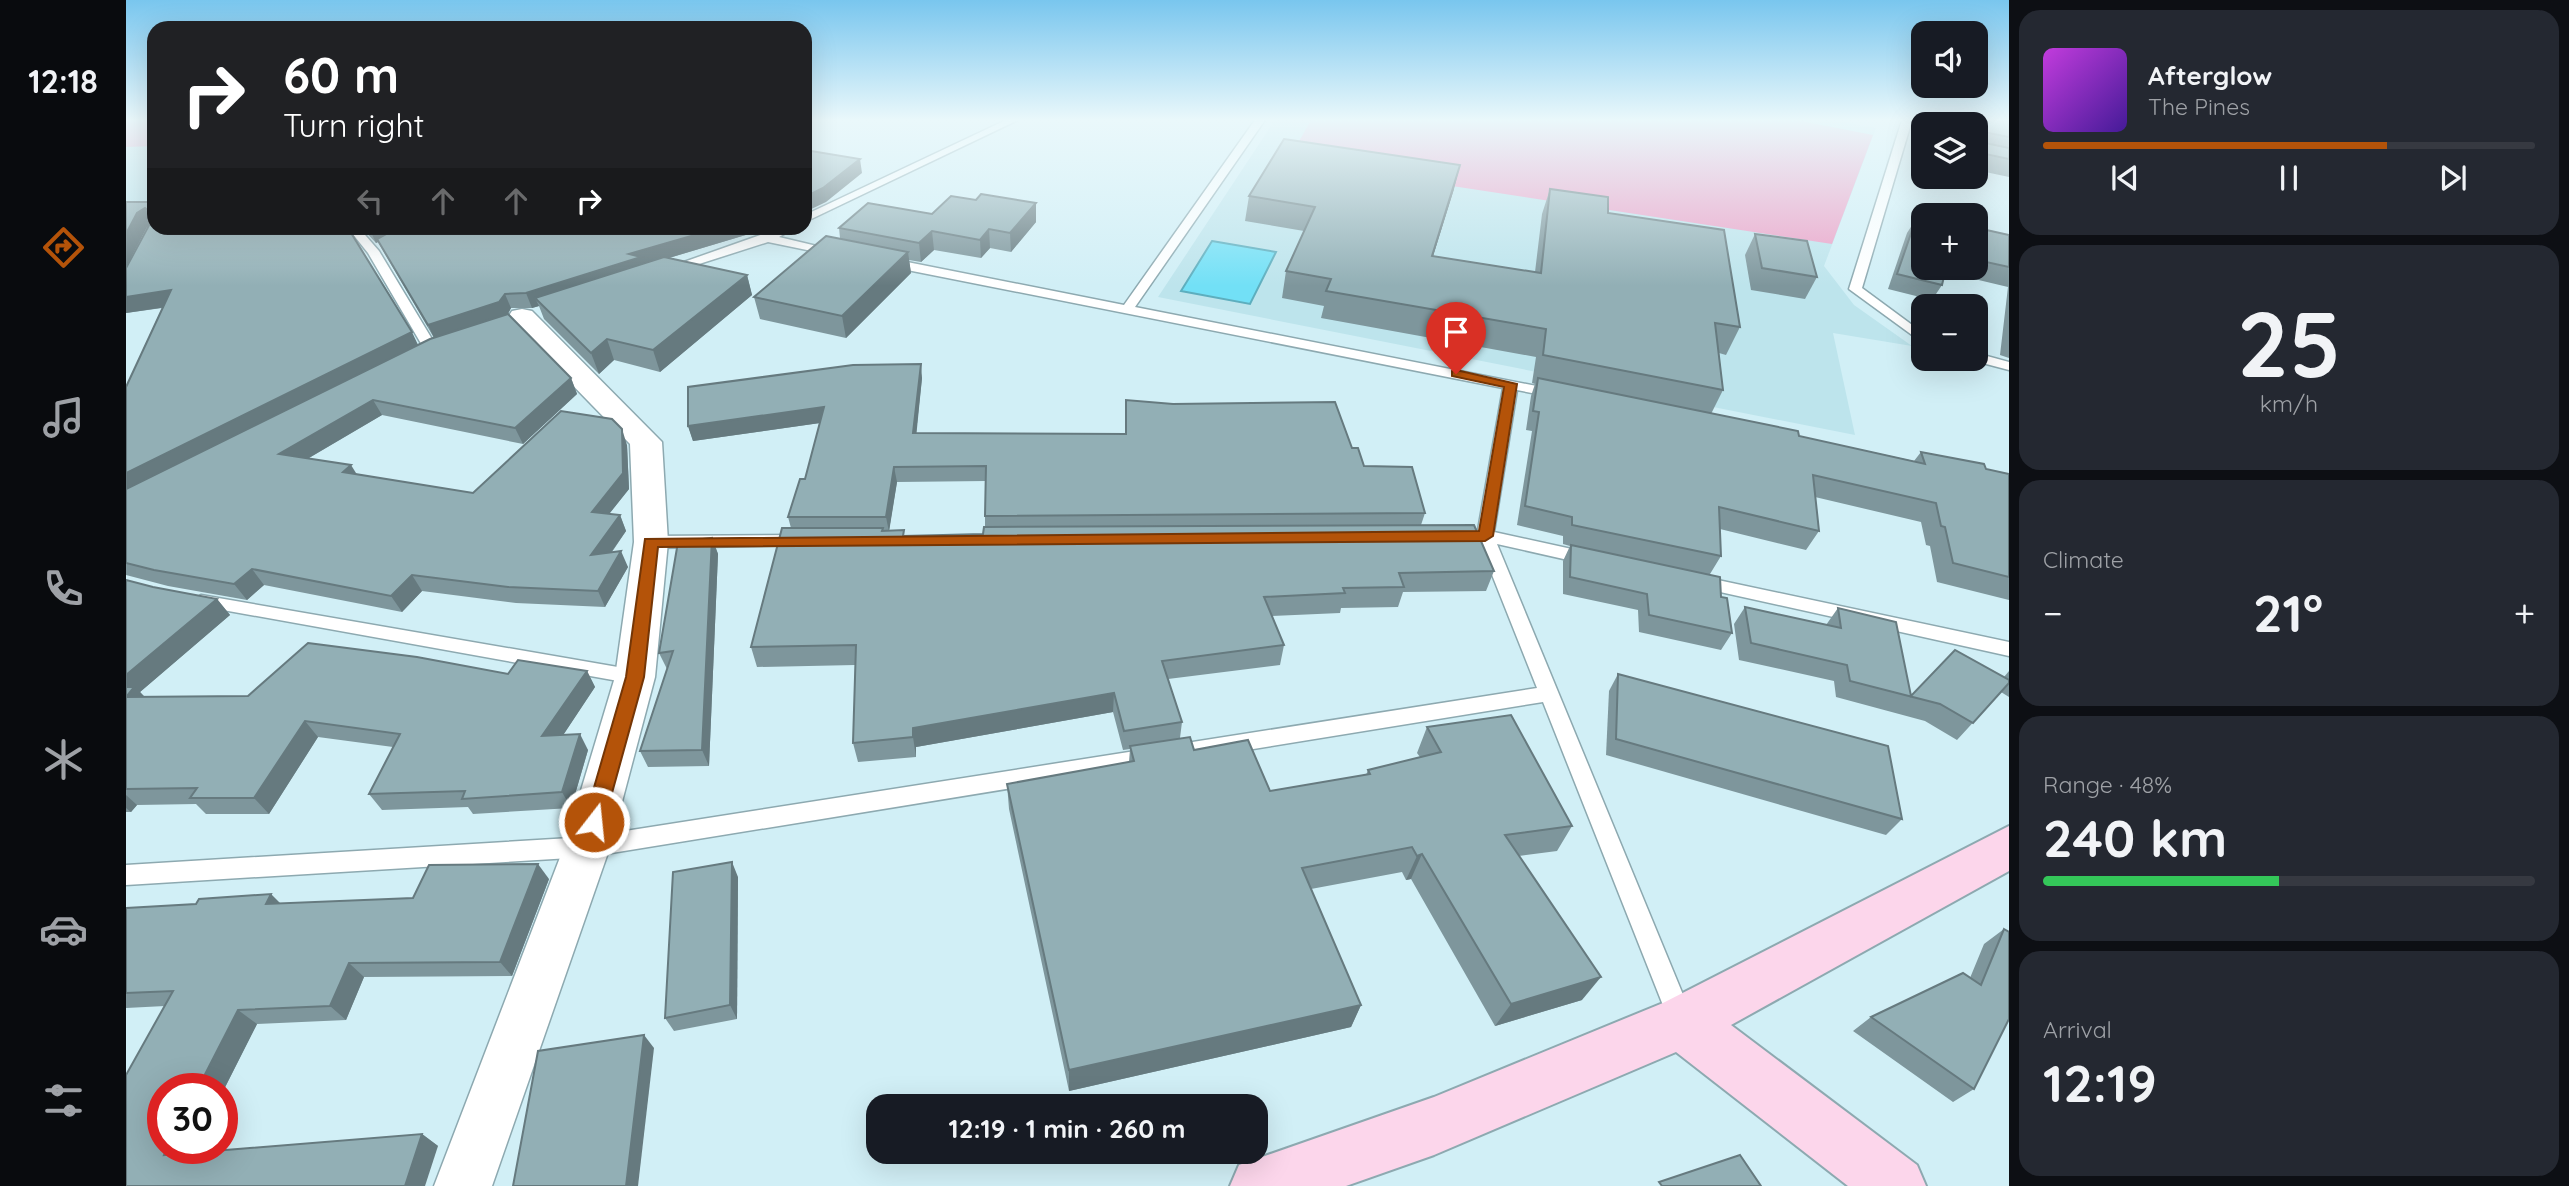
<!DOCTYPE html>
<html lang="en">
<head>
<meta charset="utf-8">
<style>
  :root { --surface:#171b24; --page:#242831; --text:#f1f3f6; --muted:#9ea1a6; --line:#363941; --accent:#b45309 }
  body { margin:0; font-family:Quicksand,sans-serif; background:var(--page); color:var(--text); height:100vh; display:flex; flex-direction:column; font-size:26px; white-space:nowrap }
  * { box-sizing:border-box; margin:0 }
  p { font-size:23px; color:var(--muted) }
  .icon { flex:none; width:38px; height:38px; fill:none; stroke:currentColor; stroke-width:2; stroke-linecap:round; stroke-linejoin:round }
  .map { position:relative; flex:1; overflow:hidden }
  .drawer { display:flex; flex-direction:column; gap:10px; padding:10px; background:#0d0f14; width:560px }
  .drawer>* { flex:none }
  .banner { position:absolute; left:21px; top:21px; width:665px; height:214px; border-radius:21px; box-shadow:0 7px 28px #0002; background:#202124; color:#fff; overflow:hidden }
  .buttons { position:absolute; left:1785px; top:21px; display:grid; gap:14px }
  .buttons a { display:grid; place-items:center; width:77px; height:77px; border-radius:14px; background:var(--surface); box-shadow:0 7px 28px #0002; font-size:35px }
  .speed { position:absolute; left:21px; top:1073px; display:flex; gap:14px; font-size:35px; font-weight:700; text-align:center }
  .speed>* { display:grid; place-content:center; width:91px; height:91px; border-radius:50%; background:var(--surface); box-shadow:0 7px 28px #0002; line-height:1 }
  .speed .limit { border:10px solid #d22; background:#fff; color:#111 }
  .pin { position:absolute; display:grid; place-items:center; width:60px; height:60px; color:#fff; margin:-72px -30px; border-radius:50% 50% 50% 0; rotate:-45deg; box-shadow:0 0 7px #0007 }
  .pin .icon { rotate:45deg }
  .me { position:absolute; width:77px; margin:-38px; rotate:16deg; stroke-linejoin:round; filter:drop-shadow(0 0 5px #0008) }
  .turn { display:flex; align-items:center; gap:24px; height:147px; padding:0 21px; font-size:32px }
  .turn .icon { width:91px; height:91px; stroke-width:2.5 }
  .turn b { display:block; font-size:49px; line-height:60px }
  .lanes { display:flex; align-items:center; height:66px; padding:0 21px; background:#0003; justify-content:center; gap:35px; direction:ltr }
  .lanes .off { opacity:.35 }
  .big { font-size:52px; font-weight:800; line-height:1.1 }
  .drawer .tile { flex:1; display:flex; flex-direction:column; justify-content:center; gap:10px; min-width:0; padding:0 24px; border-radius:21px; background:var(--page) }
  .drawer .dial { align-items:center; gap:0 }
  .dial b { font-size:91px; line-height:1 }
  .song { display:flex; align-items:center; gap:21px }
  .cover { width:84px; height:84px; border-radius:10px; background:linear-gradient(135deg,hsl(290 70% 55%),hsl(260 70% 35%)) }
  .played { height:7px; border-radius:4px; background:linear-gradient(90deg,var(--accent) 70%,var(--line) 70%) }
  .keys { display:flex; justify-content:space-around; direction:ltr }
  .heat { display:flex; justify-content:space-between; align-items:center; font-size:38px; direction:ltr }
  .charge { height:10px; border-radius:5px; background:linear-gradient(90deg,#34c759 48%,var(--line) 0) }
  .trip { position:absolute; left:740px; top:1094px; width:402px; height:70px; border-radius:21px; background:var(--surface); box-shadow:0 7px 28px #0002; font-weight:800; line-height:70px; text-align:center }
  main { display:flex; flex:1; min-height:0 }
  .tab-bar { display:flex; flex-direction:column; width:126px; justify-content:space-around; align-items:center; background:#090b0e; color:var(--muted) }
  .tab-bar .icon { width:49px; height:49px }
  .tab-bar .on { color:var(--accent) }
  .tab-bar b { font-size:32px; color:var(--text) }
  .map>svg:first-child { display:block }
  .built { fill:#bde4ec }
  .green { fill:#eca1c7 }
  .water { fill:#72e0f6; stroke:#5daebe; stroke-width:2 }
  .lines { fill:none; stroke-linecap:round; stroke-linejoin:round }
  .lane-casing { stroke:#8da9b0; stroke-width:3 }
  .street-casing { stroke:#8da9b0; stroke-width:3 }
  .secondary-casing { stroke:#8da9b0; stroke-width:4 }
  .lane { fill:#fff; fill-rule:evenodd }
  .street { fill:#fff; fill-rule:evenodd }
  .secondary { fill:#fcd6eb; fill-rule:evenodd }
  .wall { fill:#7e969c; fill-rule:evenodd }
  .shaded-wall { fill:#667a7f }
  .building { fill:#92afb5; stroke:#667a7f; stroke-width:2 }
  .route { fill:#b45309; stroke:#753606; stroke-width:2 }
</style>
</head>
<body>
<main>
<nav class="tab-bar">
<b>12:18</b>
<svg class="icon on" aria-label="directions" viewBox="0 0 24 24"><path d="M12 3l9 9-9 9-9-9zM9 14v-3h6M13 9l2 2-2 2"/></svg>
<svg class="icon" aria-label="music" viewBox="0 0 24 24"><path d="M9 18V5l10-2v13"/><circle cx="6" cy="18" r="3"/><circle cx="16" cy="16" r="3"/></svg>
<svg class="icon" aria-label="phone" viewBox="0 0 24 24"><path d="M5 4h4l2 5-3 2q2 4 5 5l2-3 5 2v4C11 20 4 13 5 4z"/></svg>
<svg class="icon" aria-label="climate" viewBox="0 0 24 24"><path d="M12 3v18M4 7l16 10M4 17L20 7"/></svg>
<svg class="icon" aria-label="car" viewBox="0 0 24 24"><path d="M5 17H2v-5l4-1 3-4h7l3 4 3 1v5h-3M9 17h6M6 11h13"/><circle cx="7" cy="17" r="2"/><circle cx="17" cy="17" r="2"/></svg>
<svg class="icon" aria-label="filters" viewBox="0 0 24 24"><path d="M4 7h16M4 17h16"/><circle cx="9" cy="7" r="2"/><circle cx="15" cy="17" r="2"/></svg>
</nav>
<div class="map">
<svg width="1883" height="1186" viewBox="0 0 1883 1186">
  <rect width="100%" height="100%" fill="#d1eff6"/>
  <g class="built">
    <polygon points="0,120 28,120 28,202 20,208 0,208"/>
    <polygon points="1149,120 1706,120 1750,128 1698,266 1728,305 1786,346 1707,333 1729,435 1032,297"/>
  </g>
  <g class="green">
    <polygon points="0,120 28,120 28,146 0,147"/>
    <polygon points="1185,120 1670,120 1747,135 1706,244 1162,161"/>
  </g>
  <polygon class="water" points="1086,241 1150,252 1124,304 1055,291"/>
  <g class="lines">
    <defs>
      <g id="lane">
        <polygon points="880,120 892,120 679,222 679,215"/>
        <polygon points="1129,120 1139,120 1009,307 1436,391 1436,397 1431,398 1391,390 1368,532 1464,553 1472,559 1464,565 1371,544 1567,1019 1564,1028 1555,1031 1546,1028 1417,702 461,857 0,885 0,865 461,837 1411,688 1353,542 1330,542 1322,536 1330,530 1352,530 1377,388 761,266 755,262 761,258 998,305"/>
        <polygon points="1776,120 1786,120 1736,288 1797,333 1797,343 1723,289"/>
        <polygon points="222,228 233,228 253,251 312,349 310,352 300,352 242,253"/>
        <polygon points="654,228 668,228 653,237 716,252 710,256 642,242 548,272 538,269"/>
        <polygon points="1850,353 1883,362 1883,370 1845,360 1850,359"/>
        <polygon points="675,535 681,537 683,541 681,545 525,548 517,542 525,536"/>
        <polygon points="1573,576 1883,642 1883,656 1567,586 1564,582"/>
        <polygon points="75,595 509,670 516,672 518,677 516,682 509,684 69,605 66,601"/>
      </g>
      <polygon id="street" points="396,309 406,311 536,442 542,542 529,677 484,847 366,1186 308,1186 438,847 489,677 508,542 504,444 386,323 382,317 386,311"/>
      <polygon id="secondary" points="1883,826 1883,871 1605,1025 1791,1165 1800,1186 1722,1186 1550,1052 1308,1155 1220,1186 1104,1186 1113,1165 1308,1097 1537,1003"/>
    </defs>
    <use href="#lane" class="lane-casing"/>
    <use href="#street" class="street-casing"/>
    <use href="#secondary" class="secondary-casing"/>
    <use href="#lane" class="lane"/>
    <use href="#street" class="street"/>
    <use href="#secondary" class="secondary"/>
  </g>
  <g class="wall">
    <polygon points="1791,120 1883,120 1883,177 1850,170 1850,124 1797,124 1797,159 1785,156 1788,146 1794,136 1791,135 1795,120"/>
    <polygon points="1328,189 1307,256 1409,272 1416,214 1424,189 1482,213 1614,327 1600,355 1593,353 1597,390 1585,414 1673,436 1788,461 1795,452 1860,469 1883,474 1883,600 1811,582 1804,546 1800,545 1795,522 1689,497 1693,531 1680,550 1594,529 1595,556 1584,574 1595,597 1606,633 1595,650 1513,632 1512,610 1437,594 1437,561 1444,546 1437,544 1437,536 1391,525 1406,431 1400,430 1405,396 1409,384 1406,383 1410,357 1195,318 1198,306 1156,298 1160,271 1178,231 1119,221 1123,196"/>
    <polygon points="850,200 910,203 910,222 885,252 864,248 855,258 808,250 795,262 783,260 785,273 720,338 634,319 628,297 714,238 713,228 806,214"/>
    <polygon points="0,202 28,202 292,345 308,338 252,242 250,243 236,228 643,228 543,258 621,275 626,295 534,372 488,360 473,374 418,319 413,306 406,308 385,308 382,314 445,378 451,394 397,444 256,415 183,458 232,475 347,493 501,445 503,489 483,514 494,515 500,531 486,552 502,567 479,607 390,603 296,591 276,612 138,585 121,600 42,586 0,575 0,387 36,308 0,313 23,226 21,227 0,267"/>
    <polygon points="1790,219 1816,285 1806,300 1762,289 1781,233"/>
    <polygon points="1856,229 1883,235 1883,358 1874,355 1882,287 1840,277 1841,268 1850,268 1850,239"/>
    <polygon points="1629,234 1691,277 1679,299 1625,290 1619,255"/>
    <path d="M796,378L790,433L999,434L1000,400L1226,448L1238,466L1299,513L1295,525L1368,571L1360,591L1277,592L1272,607L1215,608L1214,613L1146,616L1158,645L1154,665L1042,679L1056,722L1054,738L1068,750L1144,791L1240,775L1242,770L1294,757L1291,753L1301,727L1446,826L1431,851L1393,856L1456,1000L1369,1026L1285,879L1280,880L1276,872L1185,889L1235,1005L1225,1027L943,1091L883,809L881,784L1003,762L1004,749L997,750L987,712L790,747V757L732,762L727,743L729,665L631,667L625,647L665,528L662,517L679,479L694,423L567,441L562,426ZM860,481L859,516V527L857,534L779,536L763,530L771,482Z"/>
    <polygon points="586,538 592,554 583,766 522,767 514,751 541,669 533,653"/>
    <polygon points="0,580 27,587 91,599 104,615 14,692 19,697 122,696 382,674 461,671 469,687 437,735 462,750 445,808 347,814 342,807 256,810 243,794 267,747 192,737 143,814 80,814 70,804 11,805 5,812 0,812"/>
    <polygon points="1619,607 1700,625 1712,608 1785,696 1878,677 1883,671 1883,697 1875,692 1831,740 1799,721 1710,697 1708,681 1613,660 1608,624"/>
    <polygon points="1492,674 1776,819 1760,835 1480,755 1483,691"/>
    <polygon points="612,877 611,1019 548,1031 539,1018"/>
    <polygon points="423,879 386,976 238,977 220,1020 131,1024 66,1153 296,1134 312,1146 0,1186 39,1006 0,1008 0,908 155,904 287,898"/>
    <polygon points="1878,929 1848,1089 1827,1102 1727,1031 1745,1017 1844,978 1858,944"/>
  </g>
  <g class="shaded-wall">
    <polygon points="734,159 736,173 700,202 679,212 679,197"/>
    <polygon points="1334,165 1328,189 1299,282 1306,256"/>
    <polygon points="910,203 910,222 885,252 884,233"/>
    <polygon points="19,208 28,223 21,227 0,267 0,234 11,213"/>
    <polygon points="243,228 280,228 250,243"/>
    <polygon points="593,228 643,228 409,298 413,306 406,308 400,293 503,254"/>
    <polygon points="863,229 864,248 855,258 854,240"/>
    <polygon points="806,231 808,250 795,262 793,243"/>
    <polygon points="782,252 785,273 720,338 716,316"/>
    <polygon points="621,275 626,295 534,372 527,350"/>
    <polygon points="45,290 54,305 0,313 0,297"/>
    <polygon points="379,294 385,308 380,317 309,340 302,325"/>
    <polygon points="286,332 293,347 0,496 0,473"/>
    <polygon points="481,339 488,360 473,374 465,353"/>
    <polygon points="795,364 796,378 789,448 787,433"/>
    <polygon points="445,378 451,394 397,444 389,428"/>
    <polygon points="247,400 256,415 164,469 153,454"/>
    <polygon points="698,407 701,422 567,441 562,426"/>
    <polygon points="496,429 501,445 503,489 472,528 466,512"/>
    <polygon points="225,465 235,481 217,472"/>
    <polygon points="768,467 771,482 763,532 760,517"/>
    <polygon points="494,515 500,531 472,571 465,555"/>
    <polygon points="586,538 592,554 583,766 576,750"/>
    <polygon points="495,551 502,567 479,607 472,591"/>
    <polygon points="126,569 138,585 121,600 108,584"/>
    <polygon points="286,575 296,591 276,612 265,596"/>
    <polygon points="91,599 104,615 14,692 24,703 0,700 0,675"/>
    <polygon points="461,671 469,687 426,752 416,736"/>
    <polygon points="988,693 987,712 790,747 790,757 787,737 787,728"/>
    <polygon points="179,721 192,737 143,814 128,798"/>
    <polygon points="454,734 462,750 445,808 436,792"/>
    <polygon points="0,795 11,805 5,812 0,808"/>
    <polygon points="1296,854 1285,879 1280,880 1291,856"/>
    <polygon points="606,862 612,877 611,1019 604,1005"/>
    <polygon points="412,864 423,879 386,976 374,962"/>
    <polygon points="145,894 161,910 140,904"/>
    <polygon points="223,963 238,977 220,1020 204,1006"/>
    <polygon points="1475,977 1456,1000 1369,1026 1385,1004"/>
    <polygon points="1235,1005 1225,1027 943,1091 943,1070"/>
    <polygon points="112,1010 131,1024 96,1093 96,1088 72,1088"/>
    <polygon points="518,1035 528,1048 512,1186 500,1186"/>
    <polygon points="296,1134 312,1146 299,1186 279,1186"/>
    <polygon points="41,1148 69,1148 59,1167 38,1155"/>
  </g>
  <g class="building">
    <polygon points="1800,120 1883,120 1883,137 1858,132 1859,143 1883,148 1883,159 1850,152 1850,124 1808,124 1808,122"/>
    <polygon points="1797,131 1797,141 1794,141"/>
    <polygon points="1158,139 1334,165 1306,256 1415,273 1424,189 1482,197 1482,213 1598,230 1614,327 1589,323 1597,390 1417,355 1420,329 1200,291 1205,279 1160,271 1189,207 1123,196"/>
    <polygon points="679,150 734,159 697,188 679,197"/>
    <polygon points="855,194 910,203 884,233 863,229 854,240 806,231 793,243 713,228 742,203 806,214 825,196 850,200"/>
    <polygon points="0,202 28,202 28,215 19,208 11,213 0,234"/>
    <polygon points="28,216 28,228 222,228 286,332 0,473 0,387 45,290 0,297 0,268"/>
    <polygon points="1790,219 1797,221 1797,268 1820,268 1816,285 1771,274"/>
    <polygon points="271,228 593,228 503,254 515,257 400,293 379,294 373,302 302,325 251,239"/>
    <polygon points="1856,229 1883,235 1883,267 1851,260"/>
    <polygon points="1629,234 1681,241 1691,277 1636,268"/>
    <polygon points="700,236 782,252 716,316 628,297"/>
    <polygon points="538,257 621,275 527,350 481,339 465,353 409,298"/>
    <polygon points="382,314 445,378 389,428 247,400 153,454 225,465 217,472 347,493 435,411 486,419 496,429 497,473 466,512 494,515 465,555 495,551 472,591 382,587 286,575 265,596 126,569 108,584 28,570 0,563 0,489 304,339"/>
    <polygon points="795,364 787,433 1000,434 1000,400 1047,404 1209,402 1226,448 1232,448 1238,466 1286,467 1299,513 859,516 860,466 768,467 760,517 662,517 674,479 679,479 698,407 562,426 562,387 727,365"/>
    <polygon points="1412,378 1672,431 1673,436 1799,464 1795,452 1858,464 1860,469 1883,474 1883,577 1827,563 1819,527 1815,526 1810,503 1687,475 1693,531 1593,507 1595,556 1446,525 1446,517 1399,506 1413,412 1407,411"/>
    <polygon points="1348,525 1368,571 1273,573 1278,587 1217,588 1219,593 1138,597 1158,645 1036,661 1056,722 998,731 988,693 787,728 787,737 727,743 730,645 625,647 656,528 757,528 756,531 778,530 777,536 857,534 858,527"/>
    <polygon points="586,538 576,750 514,751 547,651 533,653 552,542"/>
    <polygon points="1445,545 1594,577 1595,597 1601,598 1606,633 1523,615 1521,594 1444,577"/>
    <polygon points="0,580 27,587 91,599 0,675"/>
    <polygon points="1619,607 1715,628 1712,608 1770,622 1785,696 1829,650 1883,680 1883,683 1847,723 1814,704 1724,681 1721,665 1625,643"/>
    <polygon points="182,643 291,657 382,674 392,660 461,671 416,736 454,734 436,792 336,799 339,791 243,794 274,734 179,721 128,798 64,798 71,788 0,789 0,697 122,696"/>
    <polygon points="1492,674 1762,746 1776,819 1490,739"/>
    <polygon points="0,687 8,687 0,697"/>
    <polygon points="1385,715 1446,826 1379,835 1475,977 1385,1004 1296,854 1291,856 1286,847 1176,868 1235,1005 943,1070 881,784 1008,761 1004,746 1064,737 1068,750 1122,740 1144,791 1244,774 1242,770 1315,752 1301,727"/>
    <polygon points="606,862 604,1005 539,1018 547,872"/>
    <polygon points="412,864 374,962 223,963 204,1006 112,1010 72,1088 37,1088 37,1148 41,1148 38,1155 296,1134 279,1186 0,1186 0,1075 47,991 0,993 0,908 70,904 73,899 145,894 140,904 287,898 303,865"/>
    <polygon points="1878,929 1883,932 1883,1019 1848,1089 1745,1017 1837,973 1855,985"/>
    <polygon points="518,1035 500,1186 387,1186 412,1051"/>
    <polygon points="1614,1155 1635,1186 1536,1186 1533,1182"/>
  </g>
  <linearGradient id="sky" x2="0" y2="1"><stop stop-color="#79c6ee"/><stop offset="0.42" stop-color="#eaf8fb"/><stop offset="1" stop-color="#eaf8fb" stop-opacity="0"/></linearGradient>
  <rect width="1883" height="286" fill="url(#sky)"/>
  <polygon class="route" points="1330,370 1391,384 1367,536 1359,541 532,547 518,677 478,822 475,828 468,831 461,828 458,822 500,677 519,539 1353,531 1378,387 1326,376 1326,371"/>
</svg>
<div class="buttons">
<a><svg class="icon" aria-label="sound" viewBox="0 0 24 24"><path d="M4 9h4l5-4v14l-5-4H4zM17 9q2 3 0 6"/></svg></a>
<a><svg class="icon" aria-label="layers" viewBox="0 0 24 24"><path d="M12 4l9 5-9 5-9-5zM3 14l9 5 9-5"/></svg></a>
<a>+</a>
<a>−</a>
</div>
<div class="speed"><div class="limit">30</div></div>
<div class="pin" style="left:1330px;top:374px;background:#d93025"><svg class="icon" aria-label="arrive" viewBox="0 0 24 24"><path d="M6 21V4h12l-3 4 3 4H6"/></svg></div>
<svg class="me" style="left:468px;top:822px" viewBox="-20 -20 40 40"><circle r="17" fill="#b45309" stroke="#fff" stroke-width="3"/><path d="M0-11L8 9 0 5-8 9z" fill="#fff"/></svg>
<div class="trip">12:19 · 1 min · 260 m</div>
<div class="banner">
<div class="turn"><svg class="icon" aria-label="right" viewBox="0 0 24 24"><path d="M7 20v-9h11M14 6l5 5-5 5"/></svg><div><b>60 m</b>Turn right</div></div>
<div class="lanes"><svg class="icon off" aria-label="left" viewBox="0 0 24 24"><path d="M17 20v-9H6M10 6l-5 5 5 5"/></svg><svg class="icon off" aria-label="ahead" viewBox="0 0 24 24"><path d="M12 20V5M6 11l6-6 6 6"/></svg><svg class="icon off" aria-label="ahead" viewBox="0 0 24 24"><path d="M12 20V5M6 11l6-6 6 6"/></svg><svg class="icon" aria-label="right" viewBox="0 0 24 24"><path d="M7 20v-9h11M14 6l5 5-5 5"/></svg></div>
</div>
</div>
<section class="drawer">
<div class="tile">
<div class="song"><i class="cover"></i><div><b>Afterglow</b><p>The Pines</p></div></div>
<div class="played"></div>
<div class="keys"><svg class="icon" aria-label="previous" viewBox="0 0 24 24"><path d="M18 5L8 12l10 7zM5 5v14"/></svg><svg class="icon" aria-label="pause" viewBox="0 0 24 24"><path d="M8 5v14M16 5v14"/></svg><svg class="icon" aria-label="next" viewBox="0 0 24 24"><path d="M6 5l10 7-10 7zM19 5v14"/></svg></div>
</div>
<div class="tile dial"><b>25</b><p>km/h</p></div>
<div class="tile"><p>Climate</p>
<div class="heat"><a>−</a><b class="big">21°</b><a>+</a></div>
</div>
<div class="tile"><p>Range · 48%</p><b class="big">240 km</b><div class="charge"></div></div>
<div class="tile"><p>Arrival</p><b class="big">12:19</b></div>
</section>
</main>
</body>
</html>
